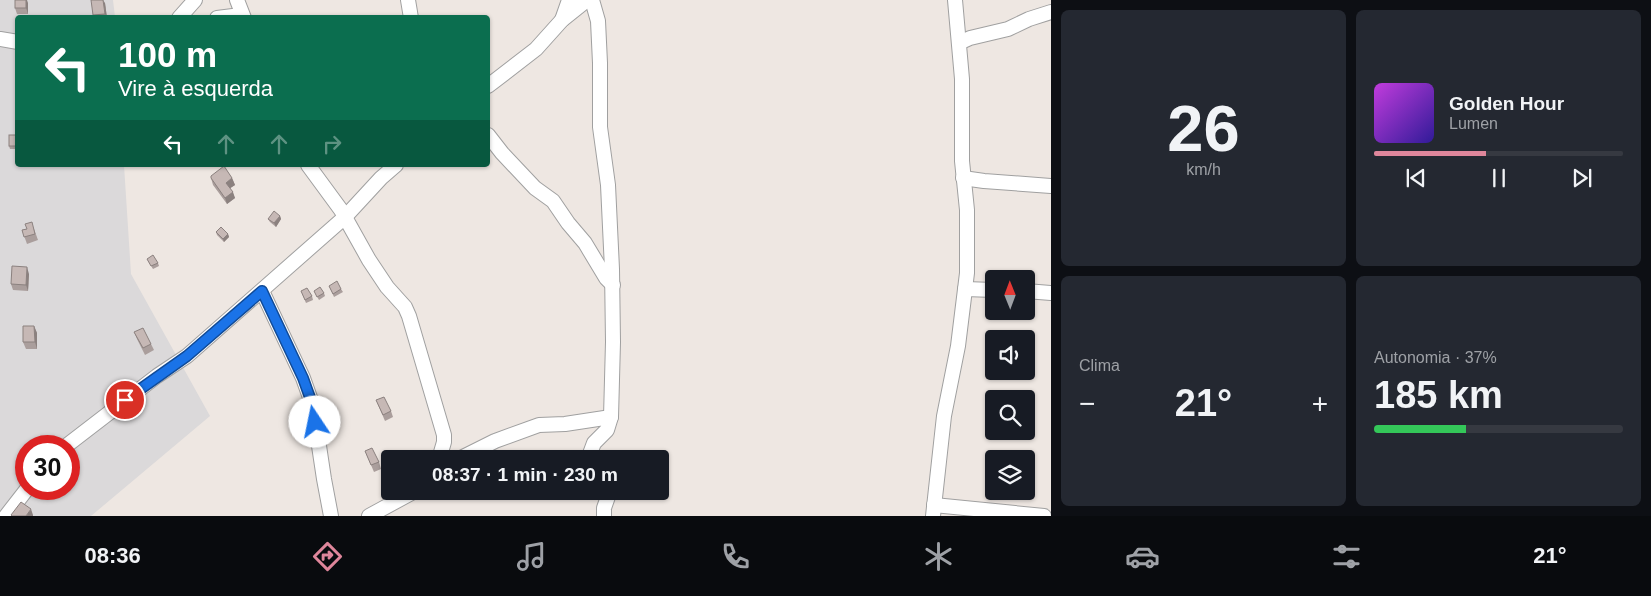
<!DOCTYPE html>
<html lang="pt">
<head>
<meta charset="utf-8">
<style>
  :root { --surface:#171b24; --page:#242831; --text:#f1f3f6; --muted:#9ea1a6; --line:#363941; --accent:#df869b }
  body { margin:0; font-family:Helvetica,sans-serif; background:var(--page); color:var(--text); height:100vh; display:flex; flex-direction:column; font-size:19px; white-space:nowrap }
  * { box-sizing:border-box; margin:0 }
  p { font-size:16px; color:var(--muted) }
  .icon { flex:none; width:28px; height:28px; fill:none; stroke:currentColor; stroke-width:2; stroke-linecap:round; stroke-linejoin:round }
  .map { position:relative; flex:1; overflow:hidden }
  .side { display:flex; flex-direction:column; gap:10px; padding:10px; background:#0d0f14; width:600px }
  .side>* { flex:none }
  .hud { position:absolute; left:15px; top:15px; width:475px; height:152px; border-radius:5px; box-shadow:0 1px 4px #0004; background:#0b6e4f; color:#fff; overflow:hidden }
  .needle { width:32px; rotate:359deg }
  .tools { position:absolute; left:985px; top:270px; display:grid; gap:10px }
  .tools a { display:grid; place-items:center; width:50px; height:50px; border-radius:5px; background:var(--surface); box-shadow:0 1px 4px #0004; font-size:25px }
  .speed { position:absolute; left:15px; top:435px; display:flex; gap:10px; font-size:25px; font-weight:700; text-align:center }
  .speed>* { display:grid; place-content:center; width:65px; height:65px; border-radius:50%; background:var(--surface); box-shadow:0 1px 4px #0004; line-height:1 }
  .speed .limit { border:8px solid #d22; background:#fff; color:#111 }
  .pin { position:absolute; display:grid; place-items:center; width:42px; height:42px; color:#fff; margin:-21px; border:2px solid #fff; border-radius:50%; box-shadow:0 1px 5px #0007 }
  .me { position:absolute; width:55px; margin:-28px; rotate:349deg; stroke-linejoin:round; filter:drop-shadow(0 0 4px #0008) }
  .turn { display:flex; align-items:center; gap:18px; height:105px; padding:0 20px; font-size:22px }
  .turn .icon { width:65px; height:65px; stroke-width:2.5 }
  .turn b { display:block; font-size:35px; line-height:42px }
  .lanes { display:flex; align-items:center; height:48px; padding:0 20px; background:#0003; justify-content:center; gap:25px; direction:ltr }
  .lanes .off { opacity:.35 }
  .big { font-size:38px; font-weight:700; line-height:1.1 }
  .side .widget { flex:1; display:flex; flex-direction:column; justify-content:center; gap:8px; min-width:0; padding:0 18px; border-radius:8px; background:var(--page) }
  .side .dial { align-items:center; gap:0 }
  .dial b { font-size:65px; line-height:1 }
  .song { display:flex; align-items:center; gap:15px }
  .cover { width:60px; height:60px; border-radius:8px; background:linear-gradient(135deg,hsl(290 70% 55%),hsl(250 70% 35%)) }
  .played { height:5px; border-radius:2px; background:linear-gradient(90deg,var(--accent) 45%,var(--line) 45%) }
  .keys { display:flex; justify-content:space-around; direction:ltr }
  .heat { display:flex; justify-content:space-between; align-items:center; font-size:28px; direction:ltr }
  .charge { height:8px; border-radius:4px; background:linear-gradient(90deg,#34c759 37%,var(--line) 0) }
  .side .tiles { flex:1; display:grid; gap:10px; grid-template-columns:repeat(2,1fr) }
  .trip { position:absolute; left:381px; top:450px; width:288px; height:50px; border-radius:5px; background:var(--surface); box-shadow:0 1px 4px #0004; font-weight:700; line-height:50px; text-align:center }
  .tabs { display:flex; height:80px; justify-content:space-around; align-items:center; background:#090b0e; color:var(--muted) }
  .tabs .icon { width:35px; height:35px }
  .tabs .active { color:var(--accent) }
  .tabs b { font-size:22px; color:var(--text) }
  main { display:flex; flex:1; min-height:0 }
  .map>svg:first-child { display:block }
  .residential { fill:#dbd9da; fill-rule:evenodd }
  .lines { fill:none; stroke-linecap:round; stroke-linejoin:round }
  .minor-casing { stroke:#a0a0a0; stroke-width:16 }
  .minor { stroke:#fff; stroke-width:14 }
  .wall { fill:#aa9e9c }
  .shaded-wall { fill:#8b817f }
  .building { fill:#c6b8b5; stroke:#8b817f }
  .route-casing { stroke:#114b97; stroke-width:12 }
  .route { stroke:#1a73e8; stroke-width:9 }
</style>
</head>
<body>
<main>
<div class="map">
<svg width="1051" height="516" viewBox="0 0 1051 516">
  <rect width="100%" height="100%" fill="#eee7e2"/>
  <path class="residential" d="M0,0H113L115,17L18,18V165H124L131,274L210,416L91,516H0ZM26,446H69V489H26Z"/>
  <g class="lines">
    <defs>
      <g id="minor">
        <polyline points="237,0 244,18"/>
        <polyline points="408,0 411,18"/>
        <polyline points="179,18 195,0"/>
        <polyline points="217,18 233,16 237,18"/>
        <polyline points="562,20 569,0"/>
        <polyline points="0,39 18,42"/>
        <polyline points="959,43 970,38 1008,29 1029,19 1051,12"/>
        <polyline points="488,86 536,49 562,20 587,0"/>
        <polyline points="488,135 502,153 535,188 553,201 568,223 585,243 606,278 613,285"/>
        <polyline points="308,165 341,210 369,260 387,287 405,307 409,316 444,435 444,442 439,459"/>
        <polyline points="963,178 984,181 1051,186"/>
        <polyline points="965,289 994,290"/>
        <polyline points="262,291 303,378 313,406 324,479 331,516"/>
        <polyline points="1026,291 1051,293"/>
        <polyline points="66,446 157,376 187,356 345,217 381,178 396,165"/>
        <polyline points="459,459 495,441 539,425 565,424 611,417"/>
        <polyline points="588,459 594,443 607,430 611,417 613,342 612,269 608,185 600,127 600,63 598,21 592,0"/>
        <polyline points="934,505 1044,516"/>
        <polyline points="6,516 27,489"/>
        <polyline points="369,516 415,491"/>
        <polyline points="604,516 604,508 610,491"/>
        <polyline points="933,516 944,416 958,346 967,273 967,210 962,161 962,79 955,0"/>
      </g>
    </defs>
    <use href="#minor" class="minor-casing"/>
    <use href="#minor" class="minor"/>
  </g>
  <g class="wall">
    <polygon points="28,3 28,14 17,14 15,8"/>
    <polygon points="105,3 107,18 94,18 93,15"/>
    <polygon points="17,135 18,137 18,149 10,149 9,146"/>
    <polygon points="211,178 232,178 235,185 230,188 235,198 227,204 213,185"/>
    <polygon points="280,216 281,219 276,227 270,222 268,219"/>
    <polygon points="27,229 34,229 38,240 27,244 22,230"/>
    <polygon points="216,232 228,234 229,237 224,242 217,235"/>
    <polygon points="147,259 158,263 159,266 153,269"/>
    <polygon points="29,274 28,291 13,290 11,284"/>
    <polygon points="329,286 341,289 343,292 334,297"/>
    <polygon points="301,291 312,296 313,300 306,303"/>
    <polygon points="314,291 324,293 325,296 319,300"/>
    <polygon points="34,326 37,333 37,349 26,349 23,342"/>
    <polygon points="134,332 151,344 154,350 145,355 137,339"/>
    <polygon points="376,400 391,411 393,417 385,421"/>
    <polygon points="365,451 379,462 381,469 374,472"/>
  </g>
  <g class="shaded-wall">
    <polygon points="26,0 27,0 28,3 28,14 26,8"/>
    <polygon points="103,0 105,3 107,18 105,14"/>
    <polygon points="232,178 235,185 229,189 226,183"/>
    <polygon points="233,192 235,198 227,204 225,198"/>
    <polygon points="280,216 281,219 276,227 274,223"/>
    <polygon points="228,234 229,237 224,242 223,239"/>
    <polygon points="27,267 29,274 28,291 26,285"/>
    <polygon points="34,326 37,333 37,349 35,342"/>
    <polygon points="31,509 33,515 33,516 26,516"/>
  </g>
  <g class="building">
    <rect x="15" y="0" width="11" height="8"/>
    <polygon points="91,0 103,0 105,14 93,15"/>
    <rect x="9" y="135" width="8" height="11"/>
    <polygon points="224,166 232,178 226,183 233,192 225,198 211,178 211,176"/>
    <polygon points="274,211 280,216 274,223 268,219"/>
    <polygon points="32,222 35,234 24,237 22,230 27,229 25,224"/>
    <polygon points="221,227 228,234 223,239 216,232"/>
    <polygon points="153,255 158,263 151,266 147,259"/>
    <polygon points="12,266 27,267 26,285 11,284"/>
    <polygon points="337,281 341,289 333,294 329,286"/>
    <polygon points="320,287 324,293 317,297 314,291"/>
    <polygon points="307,288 312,296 305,300 301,291"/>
    <polygon points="23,326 34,326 35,342 23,342"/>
    <polygon points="143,328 151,344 143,348 134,332"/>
    <polygon points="384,397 391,411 383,415 376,400"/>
    <polygon points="372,448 379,462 371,465 365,451"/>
    <polygon points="21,502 31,509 26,516 12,516 11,515"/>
  </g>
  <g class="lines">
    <defs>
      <polyline id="route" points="125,400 187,356 262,291 303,378 313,406 315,422"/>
    </defs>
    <use href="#route" class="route-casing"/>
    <use href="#route" class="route"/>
  </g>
</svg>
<div class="tools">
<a><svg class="needle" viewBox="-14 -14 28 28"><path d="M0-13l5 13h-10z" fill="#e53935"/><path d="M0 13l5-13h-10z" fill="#9ea1a6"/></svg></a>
<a><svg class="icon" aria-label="sound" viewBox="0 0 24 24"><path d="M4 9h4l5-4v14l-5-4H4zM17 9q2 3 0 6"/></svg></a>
<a><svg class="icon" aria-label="search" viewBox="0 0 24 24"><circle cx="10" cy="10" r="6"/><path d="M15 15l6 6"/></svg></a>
<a><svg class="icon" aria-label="layers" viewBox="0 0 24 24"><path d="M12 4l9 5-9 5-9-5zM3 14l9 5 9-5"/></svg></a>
</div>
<div class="speed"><div class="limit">30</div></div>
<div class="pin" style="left:125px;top:400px;background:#d93025"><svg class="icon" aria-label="arrive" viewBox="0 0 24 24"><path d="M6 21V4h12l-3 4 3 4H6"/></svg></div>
<svg class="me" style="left:315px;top:422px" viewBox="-20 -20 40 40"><circle r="19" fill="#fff"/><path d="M0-13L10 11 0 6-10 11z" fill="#1a73e8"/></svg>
<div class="trip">08:37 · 1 min · 230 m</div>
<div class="hud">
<div class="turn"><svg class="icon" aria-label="left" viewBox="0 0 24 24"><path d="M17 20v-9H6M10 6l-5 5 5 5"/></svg><div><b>100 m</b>Vire à esquerda</div></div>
<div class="lanes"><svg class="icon" aria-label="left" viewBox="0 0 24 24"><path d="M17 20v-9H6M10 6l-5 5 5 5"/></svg><svg class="icon off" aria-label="ahead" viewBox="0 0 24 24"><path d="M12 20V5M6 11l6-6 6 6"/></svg><svg class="icon off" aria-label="ahead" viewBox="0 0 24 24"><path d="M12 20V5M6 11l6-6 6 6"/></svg><svg class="icon off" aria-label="right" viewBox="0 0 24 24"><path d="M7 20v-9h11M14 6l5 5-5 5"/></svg></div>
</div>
</div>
<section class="side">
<div class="tiles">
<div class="widget dial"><b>26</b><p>km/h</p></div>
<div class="widget">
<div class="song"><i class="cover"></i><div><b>Golden Hour</b><p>Lumen</p></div></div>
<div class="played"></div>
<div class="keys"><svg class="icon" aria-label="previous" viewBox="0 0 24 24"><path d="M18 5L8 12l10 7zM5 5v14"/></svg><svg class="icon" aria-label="pause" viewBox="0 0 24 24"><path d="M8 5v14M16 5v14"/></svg><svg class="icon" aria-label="next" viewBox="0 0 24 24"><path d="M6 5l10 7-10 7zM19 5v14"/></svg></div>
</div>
<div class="widget"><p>Clima</p>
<div class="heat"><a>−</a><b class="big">21°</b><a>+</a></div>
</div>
<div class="widget"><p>Autonomia · 37%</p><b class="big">185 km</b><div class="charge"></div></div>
</div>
</section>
</main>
<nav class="tabs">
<b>08:36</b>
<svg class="icon active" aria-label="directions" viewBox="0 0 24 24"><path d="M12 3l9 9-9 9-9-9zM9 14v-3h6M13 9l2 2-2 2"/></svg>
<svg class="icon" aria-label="music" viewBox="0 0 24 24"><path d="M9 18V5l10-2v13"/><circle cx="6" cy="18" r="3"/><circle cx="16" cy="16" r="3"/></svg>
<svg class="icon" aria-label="phone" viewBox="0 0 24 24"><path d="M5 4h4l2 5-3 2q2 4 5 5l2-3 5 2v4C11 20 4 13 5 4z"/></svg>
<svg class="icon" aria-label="climate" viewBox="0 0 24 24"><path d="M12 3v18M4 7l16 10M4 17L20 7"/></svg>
<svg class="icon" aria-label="car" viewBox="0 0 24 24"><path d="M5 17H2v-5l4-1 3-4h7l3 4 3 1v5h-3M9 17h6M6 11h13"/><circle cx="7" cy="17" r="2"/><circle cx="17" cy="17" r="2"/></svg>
<svg class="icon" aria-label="filters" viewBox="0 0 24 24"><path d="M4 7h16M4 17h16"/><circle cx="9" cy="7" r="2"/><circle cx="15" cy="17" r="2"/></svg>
<b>21°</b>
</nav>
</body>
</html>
